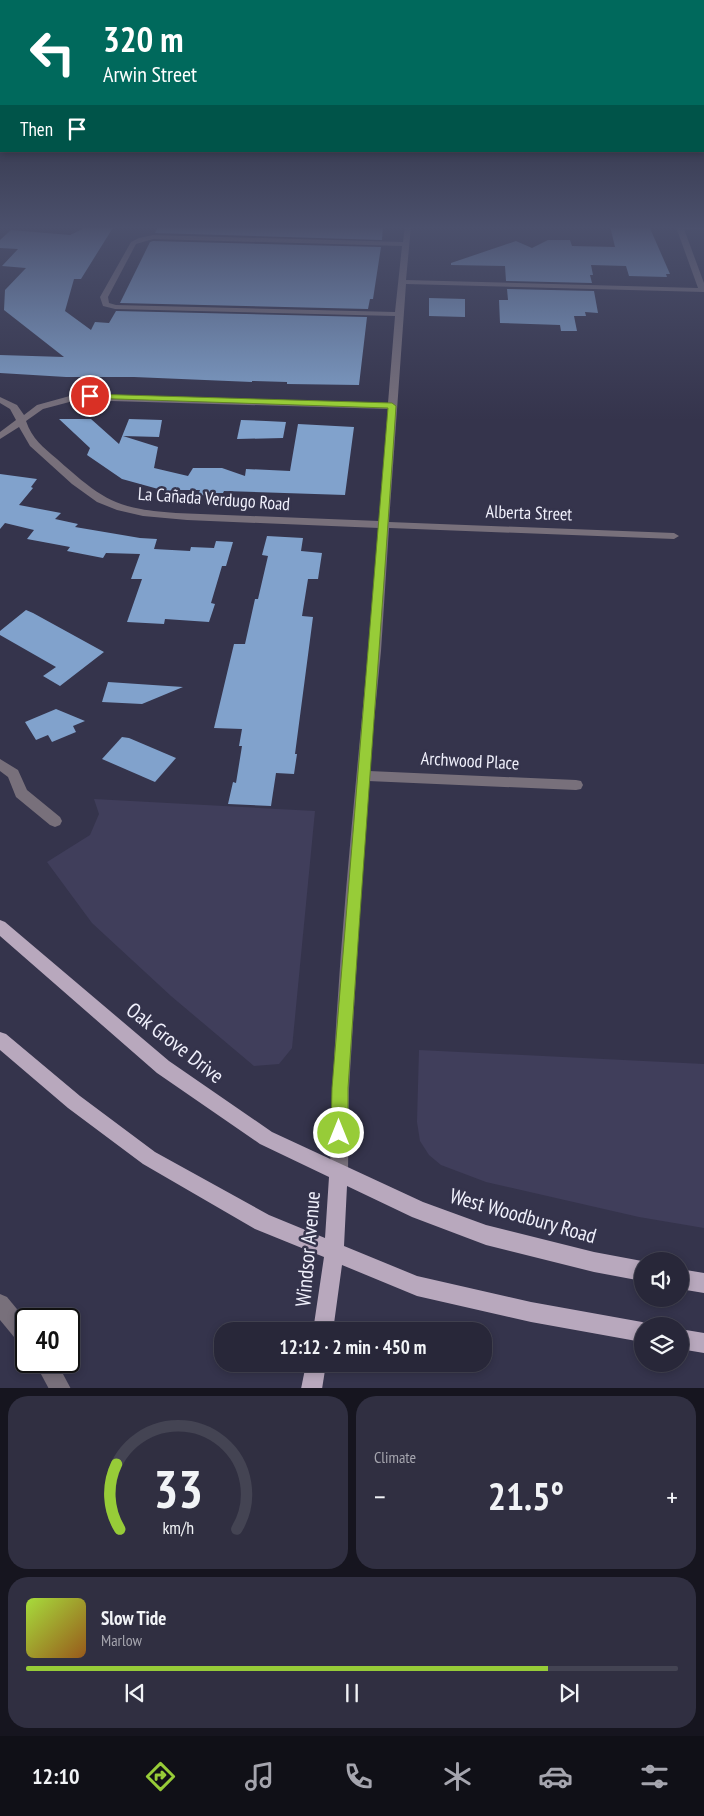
<!DOCTYPE html>
<html lang="en">
<head>
<meta charset="utf-8">
<style>
  :root { --surface:#282739; --page:#302f41; --text:#f1f3f6; --muted:#a5a5ae; --line:#444453; --accent:#97cc38 }
  body { margin:0; font-family:"PT Sans Narrow",sans-serif; background:var(--page); color:var(--text); height:100vh; display:flex; flex-direction:column; font-size:19px; white-space:nowrap }
  * { box-sizing:border-box; margin:0 }
  p { font-size:16px; color:var(--muted) }
  .icon { flex:none; width:28px; height:28px; fill:none; stroke:currentColor; stroke-width:2; stroke-linecap:round; stroke-linejoin:round }
  .map { position:relative; height:1388px; overflow:hidden }
  .drawer { display:flex; flex-direction:column; gap:8px; padding:8px; background:#16151f; flex:1 }
  .drawer>* { flex:none }
  .hud { position:absolute; left:0px; top:0px; width:705px; height:152px; box-shadow:0 2px 8px #0003,0 0 0 1px var(--line); background:#00695c; color:#fff; overflow:hidden }
  .buttons { position:absolute; left:634px; top:1252px; display:grid; gap:10px }
  .buttons a { display:grid; place-items:center; width:55px; height:55px; border-radius:50%; background:var(--surface); box-shadow:0 2px 8px #0003,0 0 0 1px var(--line); font-size:25px }
  .speed { position:absolute; left:15px; top:1308px; display:flex; gap:10px; font-size:25px; font-weight:700; text-align:center }
  .speed>* { display:grid; place-content:center; width:65px; height:65px; border-radius:50%; background:var(--surface); box-shadow:0 2px 8px #0003,0 0 0 1px var(--line); line-height:1 }
  .speed .limit { border:2px solid #111; border-radius:8px; background:#fff; color:#111 }
  .pin { position:absolute; display:grid; place-items:center; width:42px; height:42px; color:#fff; margin:-21px; border:2px solid #fff; border-radius:50%; box-shadow:0 1px 5px #0007 }
  .me { position:absolute; width:55px; margin:-28px; rotate:0deg; stroke-linejoin:round; filter:drop-shadow(0 0 4px #0008) }
  .turn { display:flex; align-items:center; gap:18px; height:105px; padding:0 20px; font-size:22px }
  .turn .icon { width:65px; height:65px; stroke-width:2.5 }
  .turn b { display:block; font-size:35px; line-height:42px }
  .then { display:flex; align-items:center; height:48px; padding:0 20px; background:#0003; gap:10px; font-size:19px }
  .big { font-size:38px; font-weight:700; line-height:1.1 }
  .drawer .tile { flex:1; display:flex; flex-direction:column; justify-content:center; gap:8px; min-width:0; padding:0 18px; border-radius:20px; background:var(--page) }
  .drawer .dial { align-items:center; gap:0 }
  .dial svg { height:130px; overflow:visible; fill:none; stroke:var(--line); stroke-width:7; stroke-linecap:round; text-anchor:middle }
  .dial text { fill:var(--text); stroke:none }
  .song { display:flex; align-items:center; gap:15px }
  .cover { width:60px; height:60px; border-radius:8px; background:linear-gradient(135deg,hsl(80 70% 55%),hsl(30 70% 35%)) }
  .played { height:5px; border-radius:2px; background:linear-gradient(90deg,var(--accent) 80%,var(--line) 80%) }
  .keys { display:flex; justify-content:space-around; direction:ltr }
  .heat { display:flex; justify-content:space-between; align-items:center; font-size:28px; direction:ltr }
  .drawer .tiles { flex:1; display:grid; gap:8px; grid-template-columns:1fr 1fr }
  .tile:last-child { grid-column:span 2 }
  .trip { position:absolute; left:214px; top:1322px; width:278px; height:50px; border-radius:20px; background:var(--surface); box-shadow:0 2px 8px #0003,0 0 0 1px var(--line); font-weight:700; line-height:50px; text-align:center }
  .tabs { display:flex; height:80px; justify-content:space-around; align-items:center; background:#101017; color:var(--muted) }
  .tabs .icon { width:35px; height:35px }
  .tabs .on { color:var(--accent) }
  .tabs b { font-size:22px; color:var(--text) }
  .map>svg:first-child { display:block }
  .built { fill:#403e5b }
  .building { fill:#81a2cc }
  .lines { fill:none; stroke-linecap:round; stroke-linejoin:round }
  .minor { fill:#78707b; fill-rule:evenodd }
  .major { fill:#b8a8bd; fill-rule:evenodd }
  .route { fill:#97cc38; stroke:#628524 }
  .labels { text-anchor:middle; stroke-width:5; stroke-linejoin:round; paint-order:stroke }
  .street-label { font-size:18px; fill:#f0f0fc; stroke:#35344c }
  .near-street-label { font-size:21px; fill:#f0f0fc; stroke:#35344c }
</style>
</head>
<body>
<div class="map">
<svg width="704" height="1389" viewBox="0 0 704 1389">
  <rect width="100%" height="100%" fill="#35344c"/>
  <g class="built">
    <polygon points="94,799 315,811 292,1048 279,1064 254,1066 171,996 92,923 47,862 90,835 99,814"/>
    <polygon points="419,1050 704,1064 704,1228 639,1217 486,1182 441,1165 429,1155 420,1141 417,1122"/>
  </g>
  <g class="building">
    <polygon points="89,226 114,226 81,279 74,279 65,311 91,330 95,322 109,323 116,311 367,317 359,385 287,384 287,382 252,381 252,382 134,377 66,377 0,373 0,355 64,357 4,310 5,290 26,268 2,266 18,249 0,248 0,240 11,230 70,235"/>
    <polygon points="158,226 383,226 382,240 155,233"/>
    <polygon points="610,226 649,226 670,274 666,274 667,277 629,276 626,266 591,265 593,275 590,275 592,283 506,281 505,266 451,265 451,263 516,241 532,248 548,240 570,240 572,246 615,247"/>
    <polygon points="153,241 381,247 373,299 370,299 368,309 120,303 150,242"/>
    <polygon points="507,289 594,291 598,313 585,312 586,316 574,316 577,331 561,331 560,325 500,323 499,300 508,300"/>
    <polygon points="429,298 465,299 465,317 429,316"/>
    <polygon points="59,419 91,419 119,444 129,419 162,420 159,437 123,436 158,447 154,468 188,476 193,468 222,468 245,476 246,469 290,471 298,424 354,427 345,495 224,491 223,493 215,493 215,496 198,495 200,490 171,490 169,492 122,479 87,455 90,448"/>
    <polygon points="241,420 266,421 286,422 283,438 237,439"/>
    <polygon points="0,474 37,479 31,487 33,488 19,505 61,513 55,519 78,524 75,527 140,538 157,539 154,549 190,551 191,547 214,548 216,541 233,542 226,566 222,566 211,603 215,604 209,622 165,619 164,624 127,622 142,579 131,579 140,554 106,553 103,558 67,551 70,547 27,539 34,530 5,523 0,529"/>
    <polygon points="267,536 303,538 301,551 322,553 318,579 308,579 302,616 313,617 295,754 297,754 294,774 276,773 271,806 228,804 233,782 236,783 242,746 239,746 242,729 214,728 234,644 245,644 255,599 258,599 268,556 262,555"/>
    <polygon points="26,610 33,613 104,652 60,686 43,676 56,667 0,635 0,631"/>
    <polygon points="108,682 183,687 142,704 102,702"/>
    <polygon points="56,709 85,721 73,726 76,732 52,742 48,735 36,740 25,722"/>
    <polygon points="122,737 129,738 176,758 155,782 102,759"/>
  </g>
  <g class="lines">
    <g class="minor">
      <path d="M405,226H411L406,280L698,288L676,227L704,226V230L684,229L704,283V292L406,284L389,522L674,533L679,536L674,539L389,528L381,651L369,771L576,780L581,781L583,785L581,789L576,790L368,781L349,1089L348,1171L346,1178L339,1180L332,1178L330,1171C334,956 362,742 379,528L187,520L143,516L117,510L97,502L72,484L30,446L19,427L0,439V432L16,420L10,409L0,403V397L17,405L24,415L37,405L77,394L388,403L395,316L115,309L103,306L100,297L131,242L139,238L153,235L403,242ZM153,239L402,246L395,312L116,305L109,303L108,297L136,244ZM77,400L388,409L379,521L176,513C115,509 102,499 57,459C43,447 32,439 26,421L43,409Z"/>
      <polygon points="0,759 18,770 27,790 60,817 62,821 60,825 55,827 50,825 16,797 8,777 0,771"/>
      <polygon points="0,1294 7,1297 26,1320 26,1346 19,1343 0,1320"/>
      <polygon points="34,1361 56,1361 71,1389 49,1389"/>
    </g>
    <g class="major">
      <polygon points="0,920 5,922 169,1061 272,1132 423,1202 486,1225 594,1252 642,1261 642,1281 594,1272 486,1245 412,1217 347,1186 344,1246 417,1276 531,1302 642,1322 650,1326 642,1326 642,1342 531,1322 417,1296 342,1265 333,1331 313,1331 324,1257 255,1229 143,1164 68,1108 0,1050 0,1032 6,1034 80,1096 155,1152 269,1215 325,1238 329,1177 260,1144 157,1073 0,936"/>
      <polygon points="680,1269 704,1273 704,1293 680,1289"/>
      <polygon points="680,1329 704,1333 704,1353 680,1349"/>
      <polygon points="306,1364 326,1364 322,1389 301,1389"/>
    </g>
  </g>
  <linearGradient id="sky" x2="0" y2="1"><stop stop-color="#1d1d2a"/><stop offset="0.54" stop-color="#4b506c"/><stop offset="1" stop-color="#4b506c" stop-opacity="0"/></linearGradient>
  <rect width="704" height="421" fill="url(#sky)"/>
  <path class="route" d="M90,394L392,403L396,406C381,634 363,861 348,1088V1133L345,1139L339,1141L334,1139L331,1133L332,1088L388,408L87,398L86,396Z"/>
  <g class="labels">
    <g class="street-label">
      <text transform="translate(214 499) rotate(4)" y="6">La Cañada Verdugo Road</text>
      <text transform="translate(529 513) rotate(2)" y="6">Alberta Street</text>
      <text transform="translate(470 761) rotate(3)" y="6">Archwood Place</text>
    </g>
    <g class="near-street-label">
      <text transform="translate(175 1043) rotate(38)" y="7">Oak Grove Drive</text>
      <text transform="translate(523 1216) rotate(16)" y="7">West Woodbury Road</text>
      <text transform="translate(308 1249) rotate(-85)" y="7">Windsor Avenue</text>
    </g>
  </g>
</svg>
<div class="buttons">
<a><svg class="icon" aria-label="sound" viewBox="0 0 24 24"><path d="M4 9h4l5-4v14l-5-4H4zM17 9q2 3 0 6"/></svg></a>
<a><svg class="icon" aria-label="layers" viewBox="0 0 24 24"><path d="M12 4l9 5-9 5-9-5zM3 14l9 5 9-5"/></svg></a>
</div>
<div class="speed"><div class="limit">40</div></div>
<div class="pin" style="left:90px;top:396px;background:#d93025"><svg class="icon" aria-label="arrive" viewBox="0 0 24 24"><path d="M6 21V4h12l-3 4 3 4H6"/></svg></div>
<svg class="me" style="left:339px;top:1133px" viewBox="-20 -20 40 40"><circle r="17" fill="#97cc38" stroke="#fff" stroke-width="3"/><path d="M0-11L8 9 0 5-8 9z" fill="#fff"/></svg>
<div class="trip">12:12 · 2 min · 450 m</div>
<div class="hud">
<div class="turn"><svg class="icon" aria-label="left" viewBox="0 0 24 24"><path d="M17 20v-9H6M10 6l-5 5 5 5"/></svg><div><b>320 m</b>Arwin Street</div></div>
<div class="then">Then<svg class="icon" aria-label="arrive" viewBox="0 0 24 24"><path d="M6 21V4h12l-3 4 3 4H6"/></svg></div>
</div>
</div>
<section class="drawer">
<div class="tiles">
<div class="tile dial"><svg viewBox="0 0 100 80">
<path d="M14 69A42 42 0 1 1 86 69"/>
<path d="M14 69A42 42 0 0 1 12 29" stroke="#97cc38"/>
<text x="50" y="56" font-size="32" font-weight="700">33</text>
<text x="50" y="72" font-size="11">km/h</text>
</svg></div>
<div class="tile"><p>Climate</p>
<div class="heat"><a>−</a><b class="big">21.5°</b><a>+</a></div>
</div>
<div class="tile">
<div class="song"><i class="cover"></i><div><b>Slow Tide</b><p>Marlow</p></div></div>
<div class="played"></div>
<div class="keys"><svg class="icon" aria-label="previous" viewBox="0 0 24 24"><path d="M18 5L8 12l10 7zM5 5v14"/></svg><svg class="icon" aria-label="pause" viewBox="0 0 24 24"><path d="M8 5v14M16 5v14"/></svg><svg class="icon" aria-label="next" viewBox="0 0 24 24"><path d="M6 5l10 7-10 7zM19 5v14"/></svg></div>
</div>
</div>
</section>
<nav class="tabs">
<b>12:10</b>
<svg class="icon on" aria-label="directions" viewBox="0 0 24 24"><path d="M12 3l9 9-9 9-9-9zM9 14v-3h6M13 9l2 2-2 2"/></svg>
<svg class="icon" aria-label="music" viewBox="0 0 24 24"><path d="M9 18V5l10-2v13"/><circle cx="6" cy="18" r="3"/><circle cx="16" cy="16" r="3"/></svg>
<svg class="icon" aria-label="phone" viewBox="0 0 24 24"><path d="M5 4h4l2 5-3 2q2 4 5 5l2-3 5 2v4C11 20 4 13 5 4z"/></svg>
<svg class="icon" aria-label="climate" viewBox="0 0 24 24"><path d="M12 3v18M4 7l16 10M4 17L20 7"/></svg>
<svg class="icon" aria-label="car" viewBox="0 0 24 24"><path d="M5 17H2v-5l4-1 3-4h7l3 4 3 1v5h-3M9 17h6M6 11h13"/><circle cx="7" cy="17" r="2"/><circle cx="17" cy="17" r="2"/></svg>
<svg class="icon" aria-label="filters" viewBox="0 0 24 24"><path d="M4 7h16M4 17h16"/><circle cx="9" cy="7" r="2"/><circle cx="15" cy="17" r="2"/></svg>
</nav>
</body>
</html>
